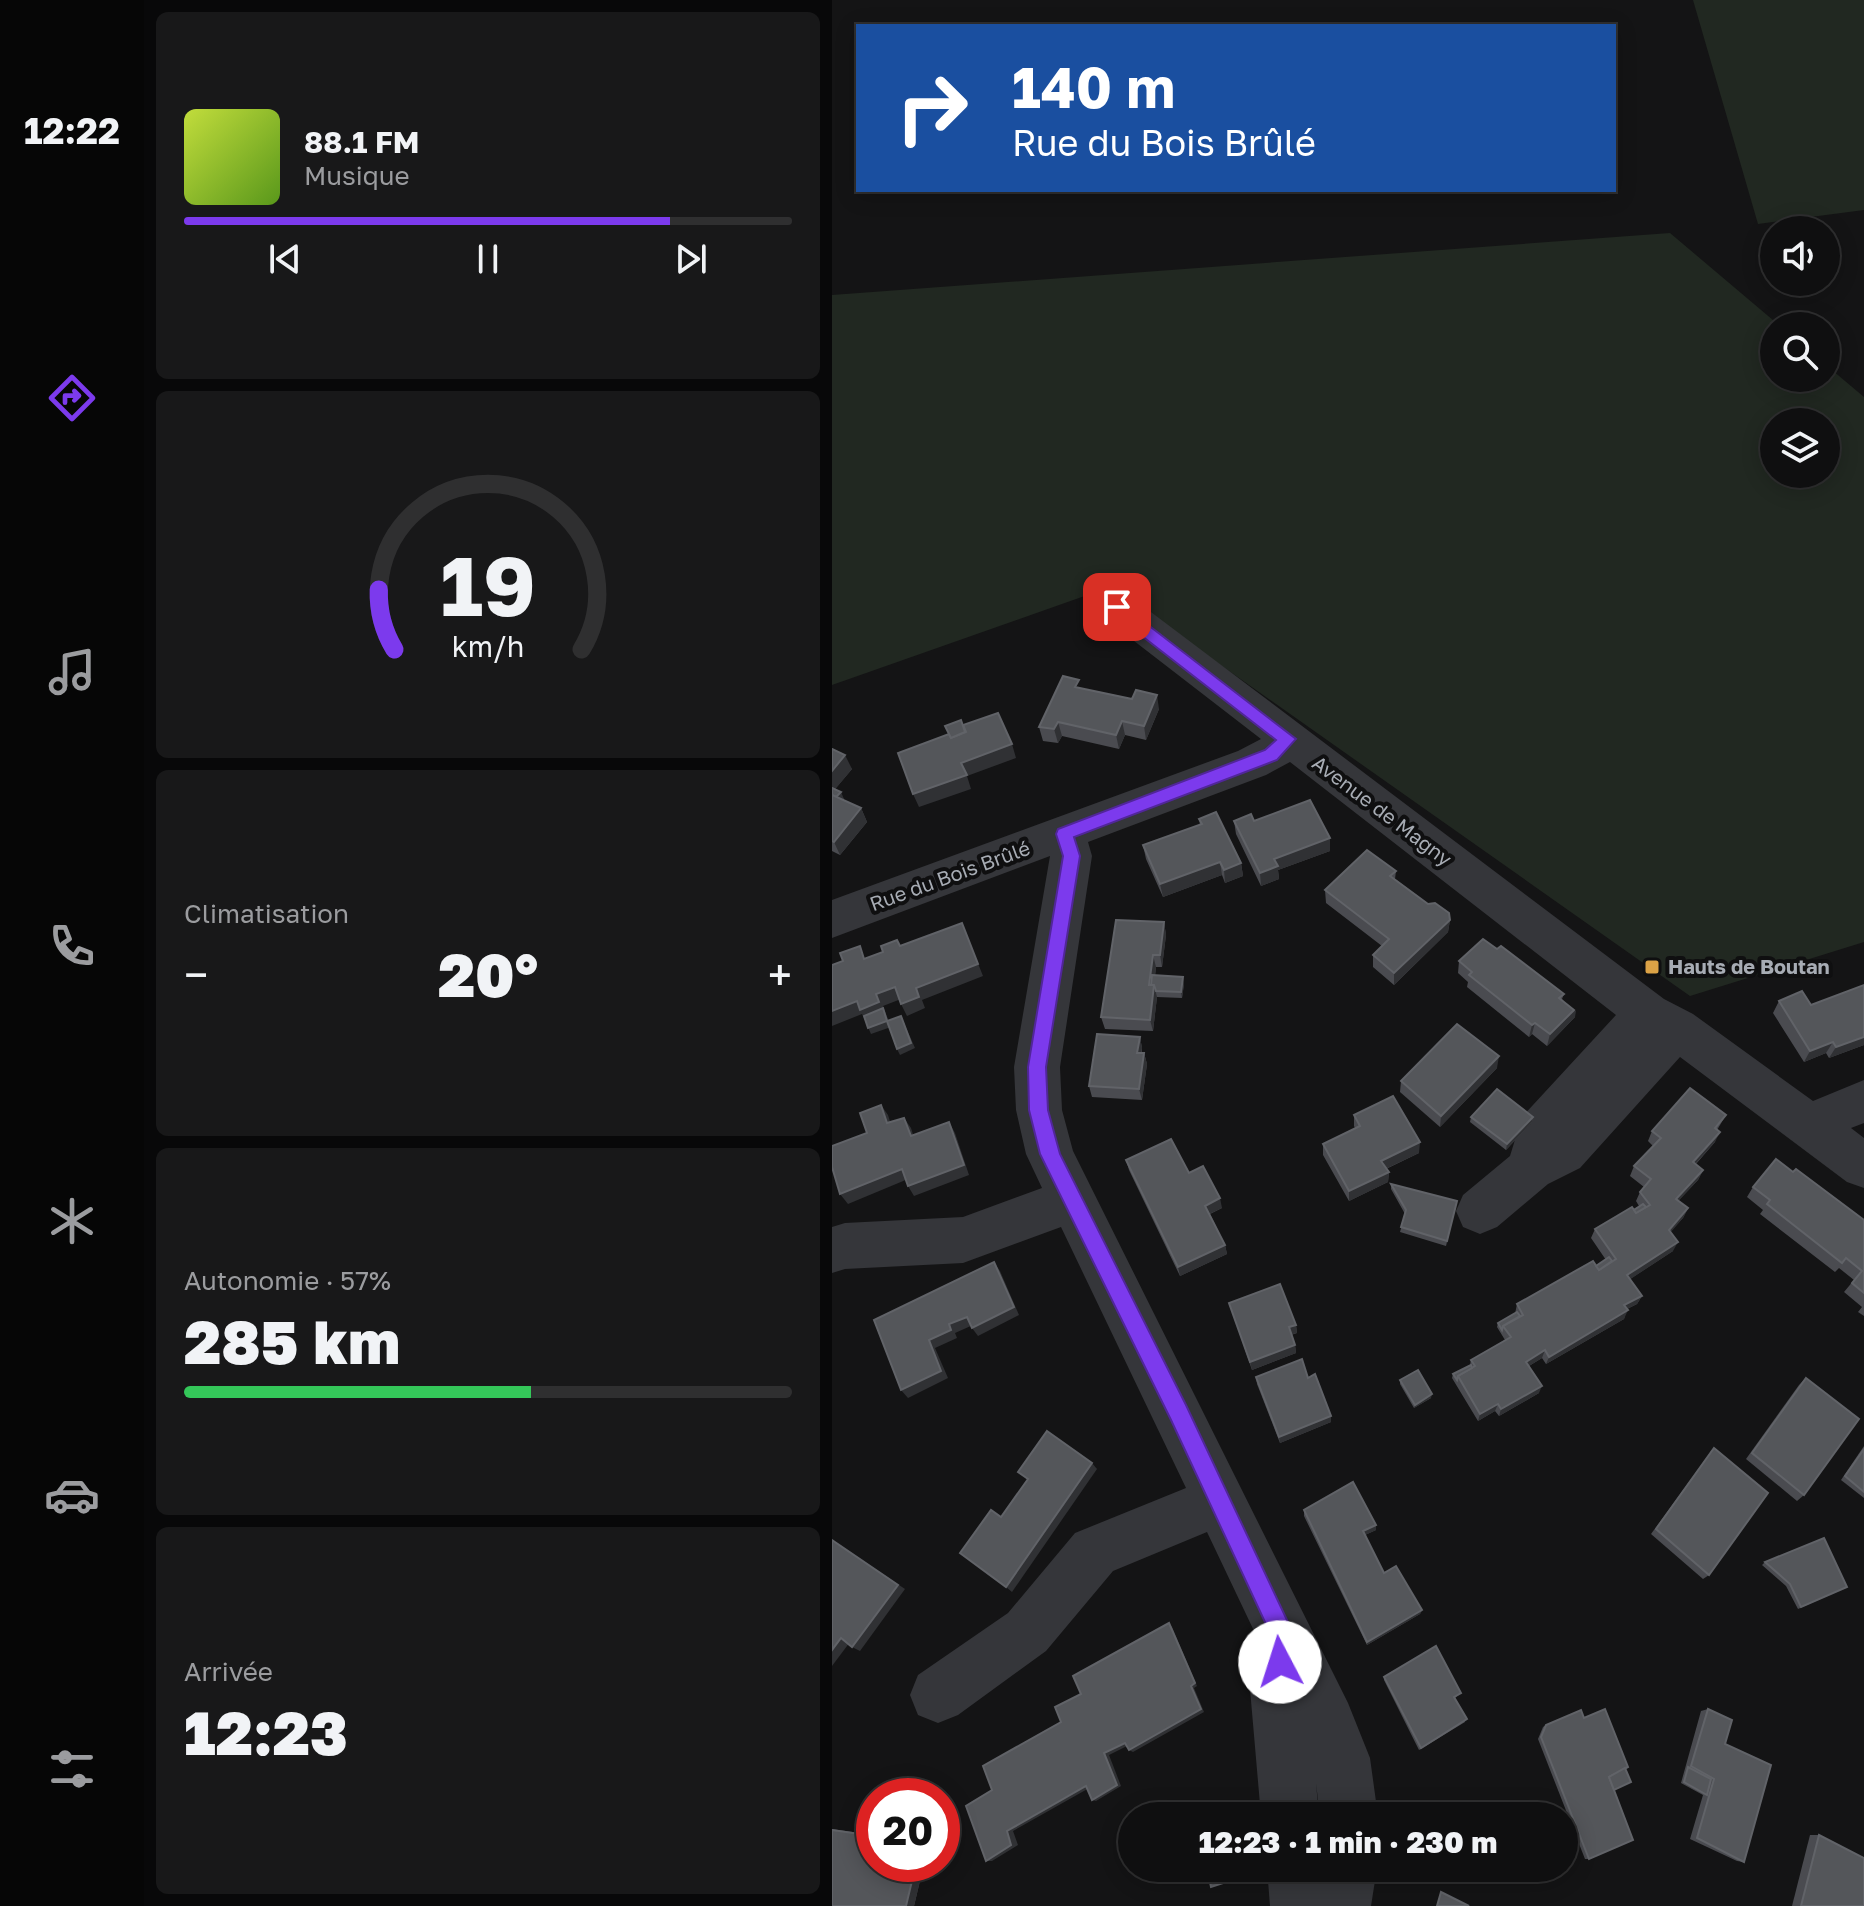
<!DOCTYPE html>
<html lang="fr">
<head>
<meta charset="utf-8">
<style>
  :root { --surface:#0f0f10; --page:#181819; --text:#f1f3f6; --muted:#9b9c9f; --line:#2f2f30; --accent:#7c3aed }
  body { margin:0; font-family:"Golos Text",sans-serif; background:var(--page); color:var(--text); height:100vh; display:flex; flex-direction:column; font-size:30px; white-space:nowrap }
  * { box-sizing:border-box; margin:0 }
  p { font-size:26px; color:var(--muted) }
  .icon { flex:none; width:44px; height:44px; fill:none; stroke:currentColor; stroke-width:2; stroke-linecap:round; stroke-linejoin:round }
  .map { position:relative; flex:1; overflow:hidden }
  .drawer { display:flex; flex-direction:column; gap:12px; padding:12px; background:#080809; width:688px }
  .drawer>* { flex:none }
  .hud { position:absolute; left:24px; top:24px; width:760px; height:168px; border-radius:0px; box-shadow:0 4px 20px #0003,0 0 0 2px var(--line); background:#1a4fa0; color:#fff; overflow:hidden }
  .fabs { position:absolute; left:928px; top:216px; display:grid; gap:16px }
  .fabs a { display:grid; place-items:center; width:80px; height:80px; border-radius:50%; background:var(--surface); box-shadow:0 4px 20px #0003,0 0 0 2px var(--line); font-size:40px }
  .speed { position:absolute; left:24px; top:1778px; display:flex; gap:16px; font-size:40px; font-weight:700; text-align:center }
  .speed>* { display:grid; place-content:center; width:104px; height:104px; border-radius:50%; background:var(--surface); box-shadow:0 4px 20px #0003,0 0 0 2px var(--line); line-height:1 }
  .speed .limit { border:12px solid #d22; background:#fff; color:#111 }
  .pin { position:absolute; display:grid; place-items:center; width:68px; height:68px; color:#fff; margin:-34px; border-radius:16px; box-shadow:0 4px 12px #0006 }
  .me { position:absolute; width:88px; margin:-44px; rotate:355deg; stroke-linejoin:round; filter:drop-shadow(0 0 6px #0008) }
  .turn { display:flex; align-items:center; gap:28px; height:168px; padding:0 24px; font-size:36px }
  .turn .icon { width:104px; height:104px; stroke-width:2.5 }
  .turn b { display:block; font-size:56px; line-height:68px }
  .big { font-size:60px; font-weight:800; line-height:1.1 }
  .drawer .card { flex:1; display:flex; flex-direction:column; justify-content:center; gap:12px; min-width:0; padding:0 28px; border-radius:12px; background:var(--page) }
  .drawer .dial { align-items:center; gap:0 }
  .dial svg { height:208px; overflow:visible; fill:none; stroke:var(--line); stroke-width:7; stroke-linecap:round; text-anchor:middle }
  .dial text { fill:var(--text); stroke:none }
  .song { display:flex; align-items:center; gap:24px }
  .cover { width:96px; height:96px; border-radius:12px; background:linear-gradient(135deg,hsl(70 70% 55%),hsl(90 70% 35%)) }
  .played { height:8px; border-radius:4px; background:linear-gradient(90deg,var(--accent) 80%,var(--line) 80%) }
  .keys { display:flex; justify-content:space-around; direction:ltr }
  .heat { display:flex; justify-content:space-between; align-items:center; font-size:44px; direction:ltr }
  .charge { height:12px; border-radius:6px; background:linear-gradient(90deg,#34c759 57%,var(--line) 0) }
  .trip { position:absolute; left:286px; top:1802px; width:460px; height:80px; border-radius:40px; background:var(--surface); box-shadow:0 4px 20px #0003,0 0 0 2px var(--line); font-weight:800; line-height:80px; text-align:center }
  main { display:flex; flex:1; min-height:0 }
  .menu { display:flex; flex-direction:column; width:144px; justify-content:space-around; align-items:center; background:#060606; color:var(--muted) }
  .menu .icon { width:56px; height:56px }
  .menu .active { color:var(--accent) }
  .menu b { font-size:36px; color:var(--text) }
  .map>svg:first-child { display:block }
  .green { fill:#212821; fill-rule:evenodd }
  .lines { fill:none; stroke-linecap:round; stroke-linejoin:round }
  .minor { fill:#35363a; fill-rule:evenodd }
  .wall { fill:#4a4b50 }
  .shaded-wall { fill:#303134 }
  .building { fill:#54565a; stroke:#616368; stroke-width:2 }
  .route { fill:#7c3aed; stroke:#51269a; stroke-width:2 }
  .poi-dot { fill:#dba246; stroke:#0f0f10; stroke-width:3 }
  .labels { text-anchor:middle; stroke-width:8; stroke-linejoin:round; paint-order:stroke }
  .street-label { font-size:20px; fill:#a7acb4; stroke:#0f0f10 }
  .poi-label { font-size:20px; font-weight:bold; fill:#a7acb4; stroke:#0f0f10; text-anchor:start }
</style>
</head>
<body>
<main>
<nav class="menu">
<b>12:22</b>
<svg class="icon active" aria-label="directions" viewBox="0 0 24 24"><path d="M12 3l9 9-9 9-9-9zM9 14v-3h6M13 9l2 2-2 2"/></svg>
<svg class="icon" aria-label="music" viewBox="0 0 24 24"><path d="M9 18V5l10-2v13"/><circle cx="6" cy="18" r="3"/><circle cx="16" cy="16" r="3"/></svg>
<svg class="icon" aria-label="phone" viewBox="0 0 24 24"><path d="M5 4h4l2 5-3 2q2 4 5 5l2-3 5 2v4C11 20 4 13 5 4z"/></svg>
<svg class="icon" aria-label="climate" viewBox="0 0 24 24"><path d="M12 3v18M4 7l16 10M4 17L20 7"/></svg>
<svg class="icon" aria-label="car" viewBox="0 0 24 24"><path d="M5 17H2v-5l4-1 3-4h7l3 4 3 1v5h-3M9 17h6M6 11h13"/><circle cx="7" cy="17" r="2"/><circle cx="17" cy="17" r="2"/></svg>
<svg class="icon" aria-label="filters" viewBox="0 0 24 24"><path d="M4 7h16M4 17h16"/><circle cx="9" cy="7" r="2"/><circle cx="15" cy="17" r="2"/></svg>
</nav>
<section class="drawer">
<div class="card">
<div class="song"><i class="cover"></i><div><b>88.1 FM</b><p>Musique</p></div></div>
<div class="played"></div>
<div class="keys"><svg class="icon" aria-label="previous" viewBox="0 0 24 24"><path d="M18 5L8 12l10 7zM5 5v14"/></svg><svg class="icon" aria-label="pause" viewBox="0 0 24 24"><path d="M8 5v14M16 5v14"/></svg><svg class="icon" aria-label="next" viewBox="0 0 24 24"><path d="M6 5l10 7-10 7zM19 5v14"/></svg></div>
</div>
<div class="card dial"><svg viewBox="0 0 100 80">
<path d="M14 69A42 42 0 1 1 86 69"/>
<path d="M14 69A42 42 0 0 1 8 46" stroke="#7c3aed"/>
<text x="50" y="56" font-size="32" font-weight="700">19</text>
<text x="50" y="72" font-size="11">km/h</text>
</svg></div>
<div class="card"><p>Climatisation</p>
<div class="heat"><a>−</a><b class="big">20°</b><a>+</a></div>
</div>
<div class="card"><p>Autonomie · 57%</p><b class="big">285 km</b><div class="charge"></div></div>
<div class="card"><p>Arrivée</p><b class="big">12:23</b></div>
</section>
<div class="map">
<svg width="1032" height="1906" viewBox="0 0 1032 1906">
  <rect width="100%" height="100%" fill="#141415"/>
  <g class="green">
    <polygon points="861,0 1032,0 1032,210 926,224"/>
    <path d="M838,233L948,326H942V378H994V365L1032,397V942L858,996L278,587L0,685V295ZM942,422H994V474H942Z"/>
  </g>
  <g class="lines">
    <g class="minor">
      <polygon points="285,593 299,597 832,999 861,1014 981,1101 1032,1080 1032,1123 1019,1128 1032,1138 1032,1188 1015,1182 848,1057 748,1168 716,1184 665,1227 648,1234 631,1227 624,1211 631,1195 678,1156 690,1117 784,1015 458,762 434,775 256,842 260,856 228,1067 230,1110 241,1151 516,1703 538,1758 546,1816 488,1816 484,1783 487,1816 429,1816 418,1689 423,1633 375,1532 281,1571 214,1651 126,1715 106,1723 86,1715 78,1695 86,1675 176,1613 243,1533 354,1488 229,1227 131,1263 13,1269 0,1273 0,1227 13,1223 131,1217 210,1188 194,1154 184,1110 182,1067 218,856 0,938 0,900 406,751 429,739 271,617 266,607 271,597"/>
      <polygon points="435,1868 545,1868 539,1906 438,1906"/>
    </g>
  </g>
  <g class="wall">
    <polygon points="249,688 327,709 314,740 293,735 287,749 230,736 226,743 211,741 207,727"/>
    <polygon points="0,749 20,769 3,789 12,799 11,800 29,808 35,822 8,855 0,851"/>
    <polygon points="367,819 409,863 411,876 393,883 390,875 331,897 314,859 311,845 368,825"/>
    <polygon points="402,821 422,821 498,838 498,851 446,870 447,879 429,886 404,834"/>
    <polygon points="564,871 563,879 618,920 616,932 562,985 541,967 541,955 550,946 494,903 493,890"/>
    <polygon points="332,922 334,935 330,967 324,967 323,976 352,984 350,998 325,997 321,1031 273,1029 269,1017"/>
    <polygon points="627,961 732,994 730,999 743,1017 715,1046 700,1034 697,1037 635,987 636,982 626,973"/>
    <polygon points="1032,985 1032,1045 997,1058 994,1053 972,1062 941,1013 947,1001 979,1005"/>
    <polygon points="308,1037 310,1048 310,1053 312,1053 315,1064 310,1100 260,1097 257,1086"/>
    <polygon points="665,1068 608,1127 568,1092 569,1081"/>
    <polygon points="522,1115 587,1153 554,1169 557,1172 556,1182 517,1201 491,1155 491,1144 523,1128 522,1126"/>
    <polygon points="894,1115 885,1130 883,1142 864,1164 871,1170 866,1180 846,1201 856,1208 851,1218 838,1232 841,1251 798,1279 810,1296 805,1304 795,1309 792,1319 714,1364 710,1358 697,1366 707,1393 667,1416 663,1411 646,1421 620,1378 621,1374 638,1365 639,1360 673,1340 665,1327 666,1323 683,1314 685,1304 764,1266 774,1260 759,1238 763,1229 807,1206 804,1201 808,1192 812,1187 798,1176 802,1166 821,1146 816,1141 820,1131"/>
    <polygon points="639,1117 701,1117 700,1122 674,1150 638,1122"/>
    <polygon points="294,1160 357,1173 390,1208 378,1214 393,1245 395,1254 348,1276 297,1170"/>
    <polygon points="961,1172 1032,1220 1032,1316 1026,1312 1030,1307 1012,1292 1022,1280 1007,1268 1003,1272 928,1214 931,1210 915,1197 921,1187"/>
    <polygon points="559,1184 625,1201 614,1246 568,1232 573,1214 559,1189"/>
    <polygon points="397,1303 464,1325 465,1333 459,1335 463,1345 464,1353 420,1370"/>
    <polygon points="424,1377 476,1378 499,1422 448,1443 425,1384"/>
    <polygon points="974,1378 972,1495 965,1501 914,1459 967,1385"/>
    <polygon points="568,1380 599,1398 582,1408 568,1384"/>
    <polygon points="1032,1446 1032,1498 1009,1480"/>
    <polygon points="882,1448 877,1575 871,1579 819,1534"/>
    <polygon points="472,1510 544,1530 533,1535 552,1573 590,1610 588,1614 535,1645 472,1516"/>
    <polygon points="933,1562 1015,1587 966,1609 954,1586 930,1565"/>
    <polygon points="552,1677 629,1693 623,1698 633,1722 587,1750 552,1680"/>
    <polygon points="876,1709 893,1744 912,1862 905,1861 858,1839 871,1795 849,1783 869,1711"/>
    <polygon points="752,1718 794,1768 782,1790 757,1859 753,1859 706,1739 711,1727 714,1725"/>
    <polygon points="0,1829 42,1835 42,1864 92,1864 82,1906 0,1906"/>
    <polygon points="978,1835 987,1835 1032,1906 960,1906"/>
  </g>
  <g class="shaded-wall">
    <polygon points="325,695 327,709 314,740 312,726"/>
    <polygon points="290,721 293,735 287,749 284,735"/>
    <polygon points="226,722 230,736 226,743 222,729"/>
    <polygon points="180,744 184,758 135,776 139,789 87,807 81,794 129,763"/>
    <polygon points="13,755 20,769 0,793 0,771"/>
    <polygon points="9,792 12,799 5,808 1,801"/>
    <polygon points="29,808 35,822 8,855 2,842"/>
    <polygon points="498,838 498,851 446,870 447,879 429,886 428,873 442,859"/>
    <polygon points="388,862 390,875 331,897 328,884"/>
    <polygon points="409,863 411,876 393,883 392,870"/>
    <polygon points="618,920 616,932 562,985 562,973"/>
    <polygon points="332,922 334,935 330,967 328,955"/>
    <polygon points="130,923 151,976 90,1000 93,1008 75,1016 69,1004"/>
    <polygon points="321,955 324,967 321,991 317,985"/>
    <polygon points="351,977 352,984 350,998 349,992"/>
    <polygon points="322,985 325,997 321,1031 318,1020"/>
    <polygon points="63,987 69,999 51,1006 59,1027 39,1034 30,1014 0,1026 0,1011"/>
    <polygon points="742,1010 744,1011 743,1017 715,1046 718,1034"/>
    <polygon points="69,1016 83,1048 68,1055 65,1049"/>
    <polygon points="703,1023 700,1034 697,1037 700,1025"/>
    <polygon points="308,1037 310,1048 308,1064 305,1053"/>
    <polygon points="1032,1037 1032,1045 997,1058 1004,1047"/>
    <polygon points="1001,1042 994,1053 972,1062 978,1051"/>
    <polygon points="312,1053 315,1064 310,1100 307,1089"/>
    <polygon points="667,1056 665,1068 608,1127 609,1116"/>
    <polygon points="49,1105 56,1115 62,1134 55,1123"/>
    <polygon points="701,1117 700,1122 674,1150 675,1144"/>
    <polygon points="72,1118 79,1128 85,1147 79,1136"/>
    <polygon points="117,1122 123,1133 137,1175 82,1196 76,1186"/>
    <polygon points="888,1132 883,1142 856,1172 861,1162"/>
    <polygon points="588,1142 587,1153 549,1171 549,1161"/>
    <polygon points="70,1169 76,1179 16,1204 8,1194"/>
    <polygon points="871,1170 866,1180 839,1209 844,1199"/>
    <polygon points="557,1172 556,1182 517,1201 517,1191"/>
    <polygon points="388,1198 390,1208 375,1215 373,1206"/>
    <polygon points="856,1208 851,1218 832,1240 837,1230"/>
    <polygon points="846,1242 841,1251 791,1284 795,1275"/>
    <polygon points="393,1245 395,1254 348,1276 346,1267"/>
    <polygon points="162,1262 168,1271 187,1315 146,1336 140,1328"/>
    <polygon points="810,1296 805,1304 787,1313 792,1305"/>
    <polygon points="796,1310 792,1319 714,1364 717,1357"/>
    <polygon points="135,1317 141,1325 123,1333 125,1338 103,1348 116,1378 76,1398 69,1390 97,1340 117,1324"/>
    <polygon points="464,1325 465,1333 457,1335 457,1327"/>
    <polygon points="463,1345 464,1353 420,1370 418,1362"/>
    <polygon points="713,1350 710,1358 692,1369 694,1362"/>
    <polygon points="710,1386 707,1393 667,1416 669,1409"/>
    <polygon points="600,1394 599,1398 582,1408 583,1405"/>
    <polygon points="666,1404 663,1411 646,1421 648,1414"/>
    <polygon points="499,1416 499,1422 448,1443 447,1437"/>
    <polygon points="260,1463 265,1469 180,1592 174,1587"/>
    <polygon points="544,1525 544,1530 531,1536 531,1531"/>
    <polygon points="0,1540 73,1589 28,1651 20,1647"/>
    <polygon points="590,1610 588,1614 535,1645 535,1642"/>
    <polygon points="337,1623 340,1627 365,1686 362,1688 372,1712 301,1752 297,1750 359,1686"/>
    <polygon points="9,1638 18,1642 0,1666 0,1650"/>
    <polygon points="293,1743 297,1745 277,1755 289,1786 264,1801 260,1800 272,1753"/>
    <polygon points="254,1786 259,1787 181,1831 186,1845 160,1861 154,1861 175,1831"/>
    <polygon points="84,1864 92,1864 82,1906 74,1906"/>
  </g>
  <g class="building">
    <polygon points="231,676 247,680 243,687 300,699 304,690 325,695 312,726 290,721 284,735 226,722 222,729 207,727"/>
    <polygon points="166,713 180,744 129,763 135,775 81,794 66,753 117,734 119,738 134,732 131,725"/>
    <polygon points="129,720 133,732 119,738 113,726"/>
    <polygon points="0,749 13,755 0,771"/>
    <polygon points="0,788 9,792 4,797 0,795"/>
    <polygon points="0,795 29,808 2,842 0,841"/>
    <polygon points="478,800 498,838 442,859 446,866 428,873 402,821 419,814 422,821"/>
    <polygon points="384,812 409,863 392,870 388,862 328,884 311,845 370,824 367,819"/>
    <polygon points="535,850 564,871 558,876 596,904 603,903 617,913 618,920 562,973 541,955 557,939 493,890"/>
    <polygon points="284,920 332,922 328,955 321,955 317,985 322,985 318,1020 269,1017"/>
    <polygon points="130,923 146,964 84,988 87,997 69,1004 63,987 44,994 47,1002 28,1010 25,1001 0,1011 0,965 11,961 8,953 28,946 32,959 51,952 49,946 65,940 68,946"/>
    <polygon points="651,939 665,949 669,946 732,994 727,998 742,1010 718,1034 703,1023 700,1025 637,975 640,972 627,961"/>
    <polygon points="320,975 351,977 349,992 324,991 322,985 319,985"/>
    <polygon points="1032,985 1032,1037 1004,1047 1001,1042 978,1051 947,1001 970,991 979,1005"/>
    <polygon points="51,1008 55,1021 36,1028 32,1016"/>
    <polygon points="69,1016 79,1043 65,1049 55,1021"/>
    <polygon points="625,1024 667,1056 609,1116 569,1081"/>
    <polygon points="265,1034 308,1037 305,1053 312,1053 307,1089 257,1086"/>
    <polygon points="858,1088 894,1115 883,1128 888,1132 861,1162 871,1170 844,1199 856,1208 837,1230 846,1242 795,1275 810,1296 792,1305 796,1310 717,1357 713,1350 694,1362 710,1386 669,1409 666,1404 648,1414 626,1376 643,1366 639,1360 679,1337 671,1326 691,1315 685,1304 761,1261 767,1270 784,1259 763,1229 800,1207 804,1213 818,1205 808,1192 819,1179 802,1166 829,1138 820,1131"/>
    <polygon points="665,1089 701,1117 675,1144 639,1117"/>
    <polygon points="561,1096 588,1142 549,1161 557,1172 517,1191 491,1144 528,1126 522,1115"/>
    <polygon points="49,1105 55,1123 72,1118 79,1136 117,1122 132,1165 76,1186 70,1169 8,1194 0,1167 0,1146 35,1133 28,1113"/>
    <polygon points="339,1139 357,1173 371,1166 388,1198 373,1206 393,1245 346,1267 294,1160"/>
    <polygon points="944,1159 961,1172 964,1169 1032,1220 1032,1293 1020,1283 1030,1271 1014,1258 1010,1263 935,1204 938,1200 921,1187"/>
    <polygon points="559,1184 625,1201 615,1241 569,1227 574,1210"/>
    <polygon points="811,1204 814,1207 804,1213 802,1210"/>
    <polygon points="777,1257 780,1261 767,1270 764,1266"/>
    <polygon points="162,1262 182,1307 140,1328 135,1317 117,1324 119,1330 97,1340 109,1371 69,1390 42,1320"/>
    <polygon points="448,1284 464,1325 457,1327 463,1345 418,1362 397,1303"/>
    <polygon points="685,1312 688,1316 671,1326 670,1330 666,1323"/>
    <polygon points="470,1359 476,1378 483,1374 499,1416 447,1437 424,1377"/>
    <polygon points="639,1365 640,1368 626,1376 625,1380 621,1374"/>
    <polygon points="586,1370 600,1394 583,1405 568,1380"/>
    <polygon points="974,1378 1027,1419 972,1495 920,1453"/>
    <polygon points="215,1431 260,1463 174,1587 128,1553 159,1510 169,1517 196,1479 186,1472"/>
    <polygon points="882,1448 936,1493 877,1575 824,1529"/>
    <polygon points="1032,1449 1032,1492 1013,1476"/>
    <polygon points="521,1482 544,1525 531,1531 552,1573 564,1566 590,1610 535,1642 472,1510"/>
    <polygon points="992,1538 1015,1587 969,1607 958,1584 933,1562"/>
    <polygon points="0,1540 66,1585 20,1647 9,1638 0,1650"/>
    <polygon points="337,1623 363,1683 359,1686 369,1709 297,1750 293,1743 272,1753 285,1785 260,1800 254,1786 175,1831 179,1845 154,1861 134,1806 160,1790 151,1766 229,1722 223,1707 249,1694 241,1676"/>
    <polygon points="604,1646 629,1693 622,1697 635,1719 589,1748 552,1677"/>
    <polygon points="773,1709 796,1767 777,1777 801,1840 757,1859 709,1737 714,1725 749,1710 752,1718"/>
    <polygon points="876,1709 900,1720 893,1744 939,1765 912,1862 865,1838 882,1779 859,1766"/>
    <polygon points="856,1767 879,1779 875,1795 852,1782"/>
    <polygon points="793,1768 799,1782 782,1790 777,1777"/>
    <polygon points="321,1804 326,1816 300,1816"/>
    <polygon points="411,1807 413,1816 385,1816"/>
    <polygon points="0,1830 42,1836 42,1864 84,1864 74,1906 0,1906"/>
    <polygon points="987,1835 1032,1858 1032,1906 969,1906"/>
    <polygon points="375,1868 424,1868 425,1872 379,1887"/>
    <polygon points="609,1892 637,1906 605,1906"/>
  </g>
  <polygon class="route" points="285,601 464,739 445,760 242,837 248,856 214,1067 216,1110 228,1154 354,1405 462,1635 456,1670 448,1673 440,1670 437,1662 439,1635 339,1420 208,1154 197,1110 196,1067 231,856 224,834 226,829 433,750 444,740 279,612 279,603"/>
  <rect class="poi-dot" x="812" y="959" width="16" height="16" rx="4"/>
  <g class="labels">
    <g class="street-label">
      <text transform="translate(550 811) rotate(37)" y="7">Avenue de Magny</text>
      <text transform="translate(118 876) rotate(-20)" y="7">Rue du Bois Brûlé</text>
    </g>
    <g class="poi-label">
      <text x="836" y="974">Hauts de Boutan</text>
    </g>
  </g>
</svg>
<div class="fabs">
<a><svg class="icon" aria-label="sound" viewBox="0 0 24 24"><path d="M4 9h4l5-4v14l-5-4H4zM17 9q2 3 0 6"/></svg></a>
<a><svg class="icon" aria-label="search" viewBox="0 0 24 24"><circle cx="10" cy="10" r="6"/><path d="M15 15l6 6"/></svg></a>
<a><svg class="icon" aria-label="layers" viewBox="0 0 24 24"><path d="M12 4l9 5-9 5-9-5zM3 14l9 5 9-5"/></svg></a>
</div>
<div class="speed"><div class="limit">20</div></div>
<div class="pin" style="left:285px;top:607px;background:#d93025"><svg class="icon" aria-label="arrive" viewBox="0 0 24 24"><path d="M6 21V4h12l-3 4 3 4H6"/></svg></div>
<svg class="me" style="left:448px;top:1662px" viewBox="-20 -20 40 40"><circle r="19" fill="#fff"/><path d="M0-13L10 11 0 6-10 11z" fill="#7c3aed"/></svg>
<div class="trip">12:23 · 1 min · 230 m</div>
<div class="hud">
<div class="turn"><svg class="icon" aria-label="right" viewBox="0 0 24 24"><path d="M7 20v-9h11M14 6l5 5-5 5"/></svg><div><b>140 m</b>Rue du Bois Brûlé</div></div>
</div>
</div>
</main>
</body>
</html>
